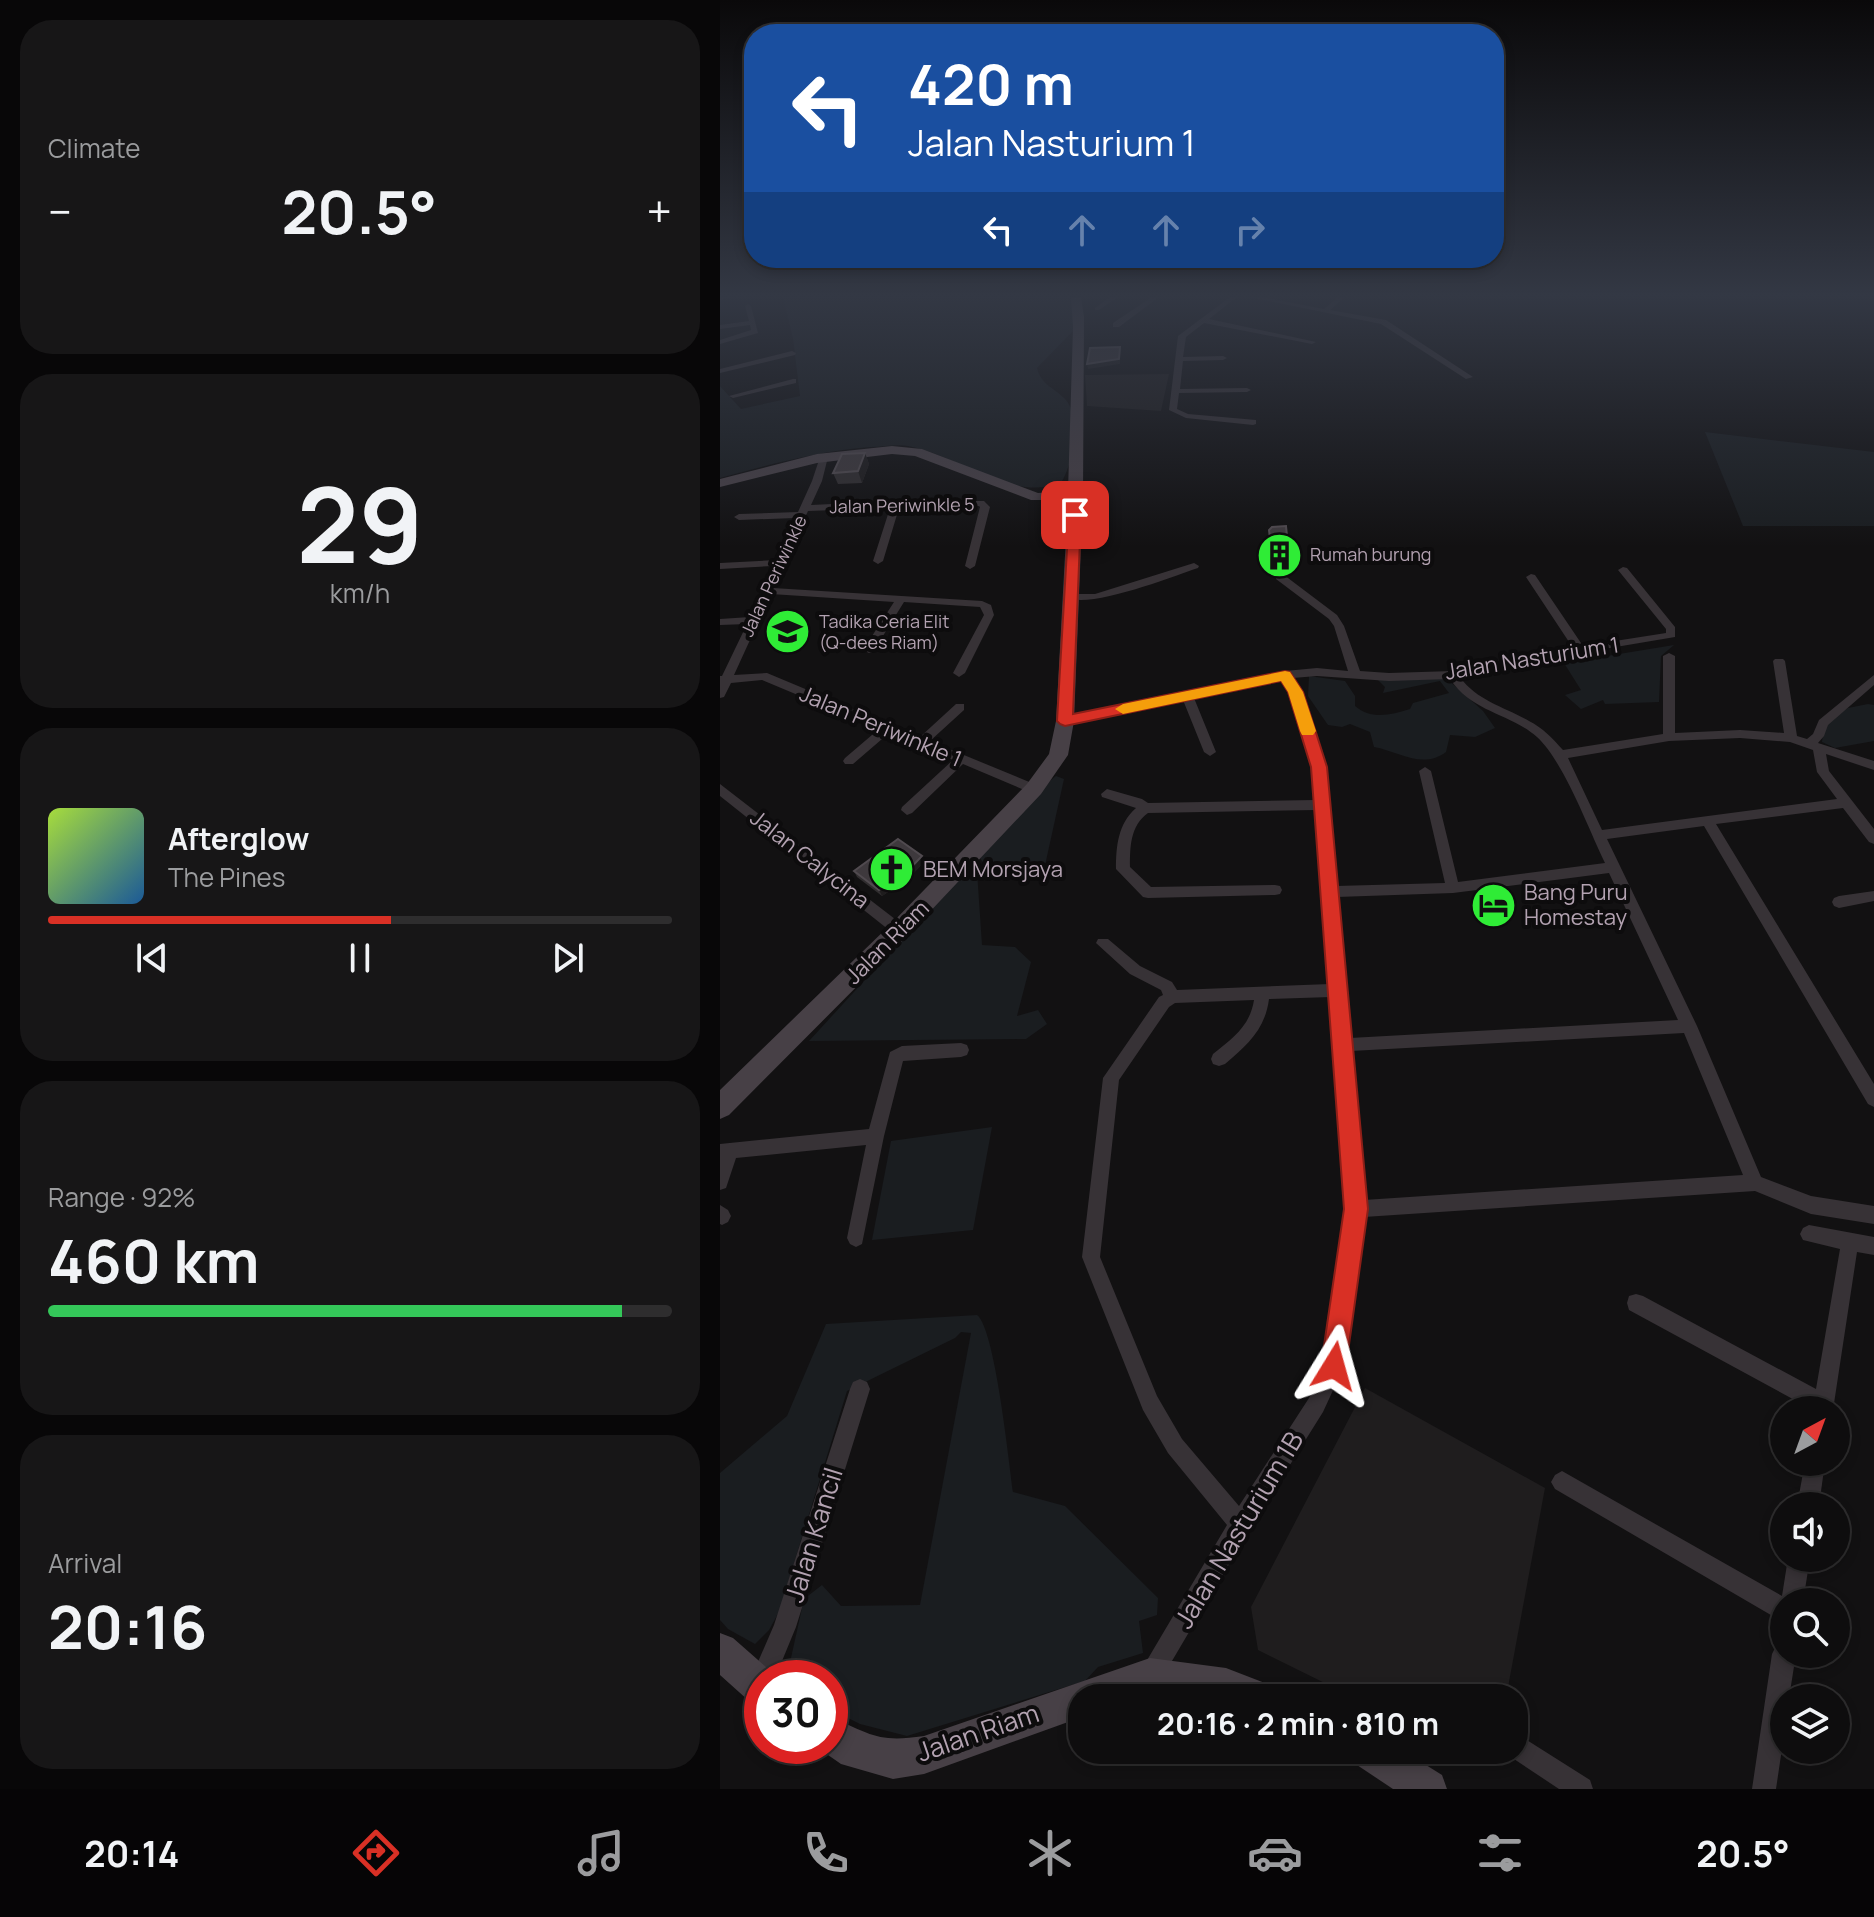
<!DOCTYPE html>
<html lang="en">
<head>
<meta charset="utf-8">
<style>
  :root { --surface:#0e0d0e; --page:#171617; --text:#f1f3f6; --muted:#9b9c9e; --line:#2e2d2e; --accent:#d93025 }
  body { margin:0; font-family:Manrope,sans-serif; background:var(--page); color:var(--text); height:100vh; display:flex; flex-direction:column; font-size:30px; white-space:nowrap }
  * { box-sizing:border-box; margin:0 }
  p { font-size:26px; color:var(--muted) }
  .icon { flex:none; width:44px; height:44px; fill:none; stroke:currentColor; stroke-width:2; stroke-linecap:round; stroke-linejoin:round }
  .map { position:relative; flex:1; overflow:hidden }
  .details { display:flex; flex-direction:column; gap:20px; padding:20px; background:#080708; width:720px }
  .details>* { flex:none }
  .top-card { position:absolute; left:24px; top:24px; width:760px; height:244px; border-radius:32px; box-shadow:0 4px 12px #0003,0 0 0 2px var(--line); background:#1a4fa0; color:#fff; overflow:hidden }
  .needle { width:52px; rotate:41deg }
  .tools { position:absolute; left:1050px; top:1396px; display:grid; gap:16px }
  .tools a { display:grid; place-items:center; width:80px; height:80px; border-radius:50%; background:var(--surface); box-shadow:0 4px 12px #0003,0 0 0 2px var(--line); font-size:40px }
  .speed { position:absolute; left:24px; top:1660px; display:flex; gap:16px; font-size:40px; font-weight:700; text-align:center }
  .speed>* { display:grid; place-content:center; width:104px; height:104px; border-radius:50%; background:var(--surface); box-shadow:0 4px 12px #0003,0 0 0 2px var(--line); line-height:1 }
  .speed .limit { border:12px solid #d22; background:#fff; color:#111 }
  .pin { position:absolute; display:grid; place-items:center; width:68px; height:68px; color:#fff; margin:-34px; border-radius:16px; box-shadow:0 4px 12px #0006 }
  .me { position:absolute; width:88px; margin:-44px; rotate:8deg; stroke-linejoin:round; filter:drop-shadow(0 0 6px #0008) }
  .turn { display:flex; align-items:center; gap:28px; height:168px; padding:0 32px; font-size:36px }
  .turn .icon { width:104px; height:104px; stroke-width:2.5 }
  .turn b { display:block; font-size:56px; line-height:68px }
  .lanes { display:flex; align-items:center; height:76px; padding:0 32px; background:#0003; justify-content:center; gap:40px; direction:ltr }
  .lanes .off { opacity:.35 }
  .big { font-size:60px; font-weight:700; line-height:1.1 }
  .details .card { flex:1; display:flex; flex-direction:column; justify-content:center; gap:12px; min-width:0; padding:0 28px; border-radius:32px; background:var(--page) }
  .details .dial { align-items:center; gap:0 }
  .dial b { font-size:104px; line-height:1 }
  .song { display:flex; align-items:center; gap:24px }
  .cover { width:96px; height:96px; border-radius:12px; background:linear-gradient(135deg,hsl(80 70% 55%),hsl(210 70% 35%)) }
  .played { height:8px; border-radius:4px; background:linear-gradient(90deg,var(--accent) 55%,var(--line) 55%) }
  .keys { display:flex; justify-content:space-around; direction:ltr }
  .heat { display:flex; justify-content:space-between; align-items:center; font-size:44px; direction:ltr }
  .charge { height:12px; border-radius:6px; background:linear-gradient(90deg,#34c759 92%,var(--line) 0) }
  .trip { position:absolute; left:348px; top:1684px; width:460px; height:80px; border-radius:32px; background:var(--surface); box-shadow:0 4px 12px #0003,0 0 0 2px var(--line); font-weight:700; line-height:80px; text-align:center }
  .tab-bar { display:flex; height:128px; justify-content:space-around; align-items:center; background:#060506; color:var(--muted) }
  .tab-bar .icon { width:56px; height:56px }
  .tab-bar .on { color:var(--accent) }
  .tab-bar b { font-size:36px; color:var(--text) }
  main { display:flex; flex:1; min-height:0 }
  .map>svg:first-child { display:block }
  .built { fill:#1f1d1e }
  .green { fill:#1a1d20 }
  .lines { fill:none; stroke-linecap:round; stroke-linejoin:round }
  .street { fill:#373236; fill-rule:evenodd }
  .secondary { fill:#474046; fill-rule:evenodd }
  .wall { fill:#302d2f }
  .shaded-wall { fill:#1e1c1d }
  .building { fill:#3e393d; stroke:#504a4f; stroke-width:2 }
  .route { fill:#d93025; stroke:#8d1f18; stroke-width:2 }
  .slow { fill:#f59e0b }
  .labels { text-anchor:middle; stroke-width:8; stroke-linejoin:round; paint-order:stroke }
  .far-street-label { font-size:18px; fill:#b3a2b1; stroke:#0d0c0d }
  .far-poi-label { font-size:18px; fill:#b3a2b1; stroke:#0d0c0d; text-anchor:start }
  .street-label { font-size:22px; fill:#b3a2b1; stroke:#0d0c0d }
  .poi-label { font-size:22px; fill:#b3a2b1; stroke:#0d0c0d; text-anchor:start }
  .near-street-label { font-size:26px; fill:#b3a2b1; stroke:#0d0c0d }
</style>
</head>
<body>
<main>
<section class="details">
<div class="card"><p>Climate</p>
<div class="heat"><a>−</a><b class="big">20.5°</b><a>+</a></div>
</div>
<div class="card dial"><b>29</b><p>km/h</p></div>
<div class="card">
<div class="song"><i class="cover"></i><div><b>Afterglow</b><p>The Pines</p></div></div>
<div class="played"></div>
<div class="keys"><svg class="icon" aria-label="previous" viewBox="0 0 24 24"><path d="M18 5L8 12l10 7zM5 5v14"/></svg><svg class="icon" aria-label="pause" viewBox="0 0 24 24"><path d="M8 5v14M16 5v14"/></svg><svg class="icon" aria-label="next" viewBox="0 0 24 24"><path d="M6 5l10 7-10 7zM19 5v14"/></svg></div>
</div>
<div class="card"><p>Range · 92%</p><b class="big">460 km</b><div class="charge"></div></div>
<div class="card"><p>Arrival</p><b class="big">20:16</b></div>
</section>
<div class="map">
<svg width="1154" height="1789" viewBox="0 0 1154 1789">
  <rect width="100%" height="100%" fill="#121112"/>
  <g class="built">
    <polygon points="449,374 441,411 367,406 365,375"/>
    <polygon points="645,1388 825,1488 786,1698 635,1698 538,1650 531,1607"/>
  </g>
  <g class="green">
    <path d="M63,297H353L355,329L317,368C321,385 335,388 346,400C362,419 353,464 341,483C289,502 239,455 188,446C177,444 163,447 151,447C99,451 51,464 0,478V386L21,409L80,396L73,339Z"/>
    <polygon points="985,432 1154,452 1154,526 1023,526"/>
    <polygon points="954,645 941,656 939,702 885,704 883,700 861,709 845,695 861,690 844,663"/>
    <path d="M589,676L625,681L635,696V706C651,720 671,715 690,709L693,703L729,693L720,681L663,693L665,687L658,680L725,677L763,711L775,728L755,737L730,735L726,752C702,770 678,751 654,747L650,732L630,724L622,727L608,725L588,696Z"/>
    <polygon points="1148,704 1154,705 1154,741 1115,748 1102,742 1104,724 1128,708"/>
    <polygon points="336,776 344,779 324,870 264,864 260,858 318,790"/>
    <polygon points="257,871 262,945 295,947 311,962 297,1016 318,1010 327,1024 306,1039 89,1041 244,872"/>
    <polygon points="272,1127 253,1230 152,1240 171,1141"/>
    <path d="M257,1315C275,1328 289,1463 293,1492L345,1506L438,1598L437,1615L419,1621L423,1653L378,1667L365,1681L187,1736L140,1724L110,1709V1678L67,1676L84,1599L102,1585L121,1606L200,1605L251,1333L241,1332L235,1338L127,1391L59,1612L49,1630L35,1644L8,1629L0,1620V1473L67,1416L106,1324Z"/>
  </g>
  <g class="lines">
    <g class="street">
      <polygon points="0,297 11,297 0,300"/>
      <polygon points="390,297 398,297 379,310 375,310 375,308"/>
      <polygon points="432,297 439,297 399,327 393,327 393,323"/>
      <polygon points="510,297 517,297 489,319 596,342 592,344 484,323 466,337 463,357 503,356 507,358 503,360 463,361 460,389 527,388 531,390 527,392 459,393 457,409 468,414 536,420 536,424 533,425 466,418 449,410 458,336"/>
      <polygon points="529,297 543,297 604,309 618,297 625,297 610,310 666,320 753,377 746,379 661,324"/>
      <polygon points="28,304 31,306 38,333 0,344 0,340 31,330 30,325 0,329 0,325 29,321 25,306"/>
      <polygon points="72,351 76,353 75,355 0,373 0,369"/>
      <polygon points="73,379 76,379 76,383 13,398 9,396"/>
      <polygon points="104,454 108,457 102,481 91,505 176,501 264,501 270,507 255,566 250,569 245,566 260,507 259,506 179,508 163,561 158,564 153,561 170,508 88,511 53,588 262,601 271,605 274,615 245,673 239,677 233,673 264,615 260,607 184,602 153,652 149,653 143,650 174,602 51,594 14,675 47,673 200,737 236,704 244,704 244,710 210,741 319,786 320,789 319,792 309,792 243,764 192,813 187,815 181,810 182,807 233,760 169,733 133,764 125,764 123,761 125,758 159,729 42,680 11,683 4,697 0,698 0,676 2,676 27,624 0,625 0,619 30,617 53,566 0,569 0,563 56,560 75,518 19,520 14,517 19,514 78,512 92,481 100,457"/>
      <path d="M474,563L479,566L478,568C451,577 368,610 346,597L351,594H375Z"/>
      <path d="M903,567L907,568L955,627V637L771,668L740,677C757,701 785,707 809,721C823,728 833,739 843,750L943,734V656L949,653L955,656V733L1020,730L1064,733L1053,661L1055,659H1063L1065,661L1077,736L1087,739L1093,734L1099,720L1154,675V685L1108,725L1104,736L1098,743L1154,761V770L1106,754L1109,771L1154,829V844L1149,842L1123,808L996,824L1154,1084V1107L1148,1104L984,826L887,839L977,1026L1041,1177L1091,1196L1154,1206V1224L1091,1214L1035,1191L644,1217L624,1366L621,1373L603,1412L528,1532L439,1683L431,1687L423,1683L419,1675L423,1667L507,1525L448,1453L423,1410L362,1257L383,1078L439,997L443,995L441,990L410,974L376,943L378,939H388L420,966L452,982L457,990L610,984L596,810L428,813C410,826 410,847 410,867L431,887L555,885L560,886L562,890L560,894L555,895L428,898L423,897L396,869C396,846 398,824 416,808L382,797L381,794L387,789L422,799L428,803L595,800C592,762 583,712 562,679L474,698L496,752L490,756L484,752L463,700L345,725L339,721L345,717L565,671L597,668L628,671L614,626L609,619L556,579V575H564L617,615L624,626L640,671L669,673L733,671L771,661L853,648L806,577L811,574L815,575L863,646L946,633V629L898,570ZM597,676L669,681L730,679C753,713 788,712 817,737C844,762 868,828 885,863L738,882L711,771L705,767L699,771L725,883L616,886L605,767L582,692L573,678ZM1020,738L1070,742L1093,750L1097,772L1117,799L882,830L848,758L949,741ZM889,873L958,1020L630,1038L617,897L733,893ZM611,997L627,1209L604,1365L589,1398L519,1506L462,1439L437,1396L380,1257L399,1080L449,1007L455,1003L534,1000C530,1026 513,1038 493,1054L491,1059L493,1064L499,1066L505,1064C527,1045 545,1030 549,999ZM964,1033L1023,1175L644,1200L631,1051Z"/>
      <polygon points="0,784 184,926 186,930 184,934 174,934 0,796"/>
      <polygon points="1154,891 1154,901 1119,908 1114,906 1112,902 1114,898 1119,896"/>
      <polygon points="241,1043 247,1045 249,1050 247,1055 241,1057 183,1061 164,1136 142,1244 136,1247 130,1244 127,1238 146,1145 16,1158 6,1188 0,1190 0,1144 149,1129 170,1052 182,1046"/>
      <polygon points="0,1205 8,1210 11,1216 8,1222 2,1225 0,1224"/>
      <polygon points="1089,1225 1154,1237 1154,1255 1137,1252 1113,1410 1093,1410 909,1310 907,1303 909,1296 916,1294 923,1296 1096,1389 1120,1249 1083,1240 1080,1234 1083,1228"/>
      <polygon points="140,1379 147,1382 150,1389 76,1627 55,1678 42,1678 42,1689 35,1686 31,1678 54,1625 130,1389 133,1382"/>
      <polygon points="1085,1462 1105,1462 1099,1506 1077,1506"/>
      <polygon points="842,1471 1062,1596 1068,1558 1090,1558 1083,1602 1064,1602 1064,1621 1056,1618 835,1489 831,1482 835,1475"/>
      <polygon points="1064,1642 1064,1654 1076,1654 1069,1698 1064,1698 1064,1735 1056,1789 1032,1789 1052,1654 1056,1646"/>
      <polygon points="794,1732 870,1780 873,1789 839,1789 785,1753 784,1750 794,1750"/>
    </g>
    <g class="secondary">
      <polygon points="351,297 361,297 364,317 363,495 354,721 348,755 321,794 187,936 9,1115 0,1119 0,1090 171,924 307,784 329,754 336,721 348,500 311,500 195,456 172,454 97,463 0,487 0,479 97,454 172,446 202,449 318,493 348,491 353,327"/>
      <polygon points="0,1633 13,1638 55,1675 56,1678 42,1678 42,1706 29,1701 0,1675"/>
      <path d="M430,1658L506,1668L550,1685L556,1698H458L430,1694L419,1698H362V1717L204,1774L173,1779L121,1764L95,1746H110V1717C151,1734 157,1743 204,1736Z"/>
      <polygon points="628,1750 682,1750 722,1775 727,1789 673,1789 634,1763"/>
    </g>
  </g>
  <g class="wall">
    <polygon points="145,453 149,464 142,483 118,484 113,473"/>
    <polygon points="549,530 568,546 568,563 551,564"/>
    <polygon points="76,616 82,628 74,638 55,636 49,624"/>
    <polygon points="204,862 188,879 162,896 137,877 134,871"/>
  </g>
  <g class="shaded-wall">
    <polygon points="400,347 400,364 368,369 367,364"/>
    <polygon points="145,453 149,464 142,483 138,471"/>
    <polygon points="76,616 82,628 74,638 69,626"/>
    <polygon points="202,856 204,862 188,879 162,896 159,890"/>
  </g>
  <g class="building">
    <polygon points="400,347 399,359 367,364 370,348"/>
    <polygon points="145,453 138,471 113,473 122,454"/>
    <polygon points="566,526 568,546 551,547 549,530 552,527"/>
    <polygon points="57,614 76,616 69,626 49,624"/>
    <polygon points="178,839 202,856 185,874 159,890 134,871"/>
  </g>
  <linearGradient id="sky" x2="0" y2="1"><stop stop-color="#0a090a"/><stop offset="0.54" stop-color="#333844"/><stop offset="1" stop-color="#333844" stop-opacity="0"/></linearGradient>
  <rect width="1154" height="547" fill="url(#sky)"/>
  <polygon class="route" points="355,511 361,515 353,714 565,671 570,672 583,692 607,767 648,1209 626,1366 623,1375 614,1379 605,1375 601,1366 624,1209 591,767 568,692 561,681 345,726 340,724 337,721 349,515"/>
  <polygon class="slow" points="565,671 570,672 583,692 596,731 593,735 582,735 580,731 568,692 561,681 403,714 395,709 403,704"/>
  <defs>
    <symbol id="building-disc" viewBox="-11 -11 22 22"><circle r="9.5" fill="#2fec36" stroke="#0d0c0d"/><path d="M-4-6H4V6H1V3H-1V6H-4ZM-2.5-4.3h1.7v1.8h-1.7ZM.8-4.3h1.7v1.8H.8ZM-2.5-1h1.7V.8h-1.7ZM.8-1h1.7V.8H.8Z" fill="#111"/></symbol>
    <symbol id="school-disc" viewBox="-11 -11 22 22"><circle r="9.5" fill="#2fec36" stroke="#0d0c0d"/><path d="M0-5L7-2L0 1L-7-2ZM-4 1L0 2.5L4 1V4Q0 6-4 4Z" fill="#111"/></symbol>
    <symbol id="church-disc" viewBox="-11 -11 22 22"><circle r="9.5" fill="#2fec36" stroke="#0d0c0d"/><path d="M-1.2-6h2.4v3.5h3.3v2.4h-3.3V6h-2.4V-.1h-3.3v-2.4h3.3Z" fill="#111"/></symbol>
    <symbol id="hotel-disc" viewBox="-11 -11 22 22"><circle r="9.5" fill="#2fec36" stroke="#0d0c0d"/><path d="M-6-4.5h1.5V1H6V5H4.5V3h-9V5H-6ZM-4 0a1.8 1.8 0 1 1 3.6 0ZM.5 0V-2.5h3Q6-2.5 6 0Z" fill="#111"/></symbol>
  </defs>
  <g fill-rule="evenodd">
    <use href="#building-disc" x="534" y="530" width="51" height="51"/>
    <use href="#school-disc" x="42" y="606" width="51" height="51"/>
    <use href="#church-disc" x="146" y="844" width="51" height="51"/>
    <use href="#hotel-disc" x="748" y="880" width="51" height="51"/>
  </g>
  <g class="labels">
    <g class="far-street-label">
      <text transform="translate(182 506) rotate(-1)" y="6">Jalan Periwinkle 5</text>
      <text transform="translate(54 576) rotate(-65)" y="6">Jalan Periwinkle</text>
    </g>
    <g class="far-poi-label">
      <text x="590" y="561">Rumah burung</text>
      <text x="99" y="628">Tadika Ceria Elit<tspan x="99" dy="21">(Q-dees Riam)</tspan></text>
    </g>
    <g class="street-label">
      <text transform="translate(812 658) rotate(-9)" y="8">Jalan Nasturium 1</text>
      <text transform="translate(161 726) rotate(23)" y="8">Jalan Periwinkle 1</text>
      <text transform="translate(90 859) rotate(38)" y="8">Jalan Calycina</text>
      <text transform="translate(167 942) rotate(-45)" y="8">Jalan Riam</text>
    </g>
    <g class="poi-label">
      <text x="203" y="877">BEM Morsjaya</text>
      <text x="804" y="900">Bang Puru<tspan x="804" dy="25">Homestay</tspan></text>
    </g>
    <g class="near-street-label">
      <text transform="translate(519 1530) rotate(-59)" y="9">Jalan Nasturium 1B</text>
      <text transform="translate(94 1535) rotate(-73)" y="9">Jalan Kancil</text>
      <text transform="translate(258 1733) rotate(-19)" y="9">Jalan Riam</text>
    </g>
  </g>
</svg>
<div class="tools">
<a><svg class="needle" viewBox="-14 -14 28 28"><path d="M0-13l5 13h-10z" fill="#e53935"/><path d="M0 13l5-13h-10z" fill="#9b9c9e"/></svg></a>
<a><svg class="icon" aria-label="sound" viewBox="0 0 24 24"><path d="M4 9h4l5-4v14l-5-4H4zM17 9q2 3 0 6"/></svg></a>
<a><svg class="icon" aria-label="search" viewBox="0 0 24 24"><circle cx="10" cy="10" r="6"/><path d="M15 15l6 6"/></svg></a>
<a><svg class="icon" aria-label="layers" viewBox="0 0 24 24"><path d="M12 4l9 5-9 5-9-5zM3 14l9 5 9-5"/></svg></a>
</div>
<div class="speed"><div class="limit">30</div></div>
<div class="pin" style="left:355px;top:515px;background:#d93025"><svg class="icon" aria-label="arrive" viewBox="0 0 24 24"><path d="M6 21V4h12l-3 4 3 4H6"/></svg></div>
<svg class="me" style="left:614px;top:1366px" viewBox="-20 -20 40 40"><path d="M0-17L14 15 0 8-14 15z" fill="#d93025" stroke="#fff" stroke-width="4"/></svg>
<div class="trip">20:16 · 2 min · 810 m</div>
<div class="top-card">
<div class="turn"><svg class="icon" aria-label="left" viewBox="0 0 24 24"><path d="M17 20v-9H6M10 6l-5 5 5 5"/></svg><div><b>420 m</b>Jalan Nasturium 1</div></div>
<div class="lanes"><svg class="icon" aria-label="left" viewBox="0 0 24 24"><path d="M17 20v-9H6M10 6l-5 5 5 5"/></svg><svg class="icon off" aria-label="ahead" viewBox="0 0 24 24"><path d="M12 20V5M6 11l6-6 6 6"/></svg><svg class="icon off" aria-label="ahead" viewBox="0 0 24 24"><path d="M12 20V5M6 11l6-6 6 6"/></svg><svg class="icon off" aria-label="right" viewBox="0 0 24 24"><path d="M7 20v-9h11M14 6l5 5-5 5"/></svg></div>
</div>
</div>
</main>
<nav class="tab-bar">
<b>20:14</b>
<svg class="icon on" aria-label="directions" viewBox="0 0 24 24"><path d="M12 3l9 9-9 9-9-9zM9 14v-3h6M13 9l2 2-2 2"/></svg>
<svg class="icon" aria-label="music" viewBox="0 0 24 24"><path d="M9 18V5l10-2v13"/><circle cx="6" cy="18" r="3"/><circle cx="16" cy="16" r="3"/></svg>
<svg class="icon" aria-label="phone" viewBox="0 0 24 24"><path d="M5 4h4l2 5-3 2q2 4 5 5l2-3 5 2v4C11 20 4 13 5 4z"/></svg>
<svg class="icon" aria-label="climate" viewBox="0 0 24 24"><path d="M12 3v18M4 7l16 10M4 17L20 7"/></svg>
<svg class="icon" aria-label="car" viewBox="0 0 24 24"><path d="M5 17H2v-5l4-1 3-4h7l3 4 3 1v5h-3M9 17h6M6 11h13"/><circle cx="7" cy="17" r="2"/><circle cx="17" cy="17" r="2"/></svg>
<svg class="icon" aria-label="filters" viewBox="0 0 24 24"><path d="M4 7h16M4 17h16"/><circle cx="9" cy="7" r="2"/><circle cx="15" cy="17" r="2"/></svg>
<b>20.5°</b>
</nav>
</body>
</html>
